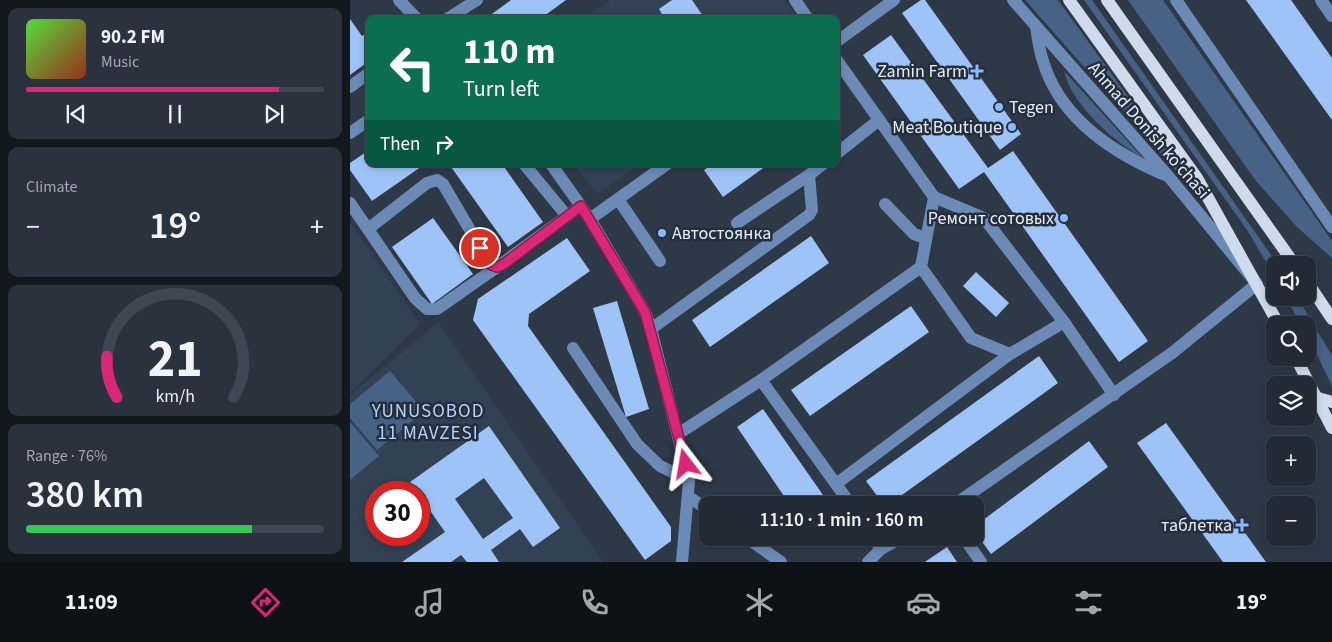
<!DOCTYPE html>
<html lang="en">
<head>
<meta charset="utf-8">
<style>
  :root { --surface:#222b35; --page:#2a333d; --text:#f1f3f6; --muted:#a2a7ad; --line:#3f4750; --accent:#db2777 }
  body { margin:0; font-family:"Source Sans 3",sans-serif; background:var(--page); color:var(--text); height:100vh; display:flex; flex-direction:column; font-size:19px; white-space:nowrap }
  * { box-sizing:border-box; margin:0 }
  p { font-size:16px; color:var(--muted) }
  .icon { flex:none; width:28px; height:28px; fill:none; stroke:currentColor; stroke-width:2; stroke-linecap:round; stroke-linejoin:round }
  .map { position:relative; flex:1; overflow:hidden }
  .panel { display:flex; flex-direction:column; gap:8px; padding:8px; background:#13181d; width:350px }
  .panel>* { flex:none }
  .hud { position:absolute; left:15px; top:15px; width:475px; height:152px; border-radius:10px; box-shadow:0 2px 8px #0003,0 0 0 1px var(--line); background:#0b6e4f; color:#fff; overflow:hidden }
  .tools { position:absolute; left:916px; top:256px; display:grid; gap:10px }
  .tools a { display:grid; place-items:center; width:50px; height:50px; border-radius:10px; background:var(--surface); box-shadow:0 2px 8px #0003,0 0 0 1px var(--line); font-size:25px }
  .speed { position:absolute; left:15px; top:481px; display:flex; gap:10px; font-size:25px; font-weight:700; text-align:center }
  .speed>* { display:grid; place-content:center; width:65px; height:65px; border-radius:50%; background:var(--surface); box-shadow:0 2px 8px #0003,0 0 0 1px var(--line); line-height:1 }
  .speed .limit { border:8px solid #d22; background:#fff; color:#111 }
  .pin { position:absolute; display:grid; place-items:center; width:42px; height:42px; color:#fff; margin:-21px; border:2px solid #fff; border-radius:50%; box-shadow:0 1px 5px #0007 }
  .me { position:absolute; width:55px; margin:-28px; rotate:346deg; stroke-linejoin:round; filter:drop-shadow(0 0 4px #0008) }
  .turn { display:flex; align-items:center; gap:18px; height:105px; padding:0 15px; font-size:22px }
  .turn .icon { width:65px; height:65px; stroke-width:2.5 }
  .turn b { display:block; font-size:35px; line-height:42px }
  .then { display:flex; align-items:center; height:48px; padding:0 15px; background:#0003; gap:10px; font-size:19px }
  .big { font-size:38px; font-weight:600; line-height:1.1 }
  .panel .tile { flex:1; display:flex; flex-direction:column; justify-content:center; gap:8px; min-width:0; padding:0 18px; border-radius:10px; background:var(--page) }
  .panel .dial { align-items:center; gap:0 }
  .dial svg { height:130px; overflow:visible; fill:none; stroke:var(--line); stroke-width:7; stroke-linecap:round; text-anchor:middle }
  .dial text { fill:var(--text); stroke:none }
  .song { display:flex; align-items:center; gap:15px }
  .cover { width:60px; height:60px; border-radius:8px; background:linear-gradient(135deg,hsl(110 70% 55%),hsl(10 70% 35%)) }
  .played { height:5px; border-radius:2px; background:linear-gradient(90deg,var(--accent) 85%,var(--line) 85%) }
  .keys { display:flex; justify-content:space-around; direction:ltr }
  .heat { display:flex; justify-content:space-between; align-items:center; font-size:28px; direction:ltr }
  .charge { height:8px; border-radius:4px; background:linear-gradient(90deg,#34c759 76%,var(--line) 0) }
  .trip { position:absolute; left:349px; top:496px; width:285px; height:50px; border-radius:10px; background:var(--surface); box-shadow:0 2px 8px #0003,0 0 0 1px var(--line); font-weight:600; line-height:50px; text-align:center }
  .tab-bar { display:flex; height:80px; justify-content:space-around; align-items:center; background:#0e1115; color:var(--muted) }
  .tab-bar .icon { width:35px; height:35px }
  .tab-bar .active { color:var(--accent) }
  .tab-bar b { font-size:22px; color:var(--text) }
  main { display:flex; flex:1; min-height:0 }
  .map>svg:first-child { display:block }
  .built { fill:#334155; fill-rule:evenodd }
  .green { fill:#486285 }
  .building { fill:#9ec4f7; fill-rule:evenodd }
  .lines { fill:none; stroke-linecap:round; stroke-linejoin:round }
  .minor { stroke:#6b8bb6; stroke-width:12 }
  .major { stroke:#cedbed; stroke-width:12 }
  .route-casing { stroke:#8e194d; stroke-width:12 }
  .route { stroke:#db2777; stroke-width:9 }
  .poi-dot { fill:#89bafc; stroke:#242e3c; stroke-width:2 }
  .labels { text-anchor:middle; stroke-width:5; stroke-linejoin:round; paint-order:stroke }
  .poi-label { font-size:18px; fill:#e7eef7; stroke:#242e3c; text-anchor:end }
  .street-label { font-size:18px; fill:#e7eef7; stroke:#242e3c }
  .neighbourhood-label { font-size:19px; letter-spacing:1px; fill:#b7d3f8; stroke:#242e3c }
</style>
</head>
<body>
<main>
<section class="panel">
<div class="tile">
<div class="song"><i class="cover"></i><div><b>90.2 FM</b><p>Music</p></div></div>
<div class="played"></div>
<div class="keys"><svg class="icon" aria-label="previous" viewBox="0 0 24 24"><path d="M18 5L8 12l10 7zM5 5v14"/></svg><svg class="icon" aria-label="pause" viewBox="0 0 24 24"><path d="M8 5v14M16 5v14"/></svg><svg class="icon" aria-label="next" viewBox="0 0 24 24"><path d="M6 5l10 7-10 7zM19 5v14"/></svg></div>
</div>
<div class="tile"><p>Climate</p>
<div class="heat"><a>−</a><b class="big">19°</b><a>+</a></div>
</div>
<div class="tile dial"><svg viewBox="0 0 100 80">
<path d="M14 69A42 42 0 1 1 86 69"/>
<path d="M14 69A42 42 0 0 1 8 44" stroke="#db2777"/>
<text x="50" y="56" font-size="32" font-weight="700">21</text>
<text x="50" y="72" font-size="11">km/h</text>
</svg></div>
<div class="tile"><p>Range · 76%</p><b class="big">380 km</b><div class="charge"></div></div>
</section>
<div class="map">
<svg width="982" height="562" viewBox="0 0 982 562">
  <rect width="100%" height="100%" fill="#2e3947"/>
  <g class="built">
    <polygon points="261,0 435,0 448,19 233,19"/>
    <polygon points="224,164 290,164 247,194"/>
    <polygon points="0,222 70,324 0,393"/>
    <path d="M88,322L253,562H0V395ZM26,492H69V535H26Z"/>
  </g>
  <g class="green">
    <polygon points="675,0 708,0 839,181 837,183"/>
    <polygon points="734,0 742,0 928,265 925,265 925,277 897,230"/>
    <polygon points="778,0 813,0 982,241 982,258 947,227 906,181"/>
    <path d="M714,71L793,158C765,143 721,104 714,71Z"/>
    <polygon points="936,298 948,298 982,356 982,386 958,336 958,325 951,325"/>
    <polygon points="40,371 74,411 27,450 0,418 0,404"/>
    <polygon points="0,422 29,456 0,480"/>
  </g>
  <g class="building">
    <polygon points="161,0 216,0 190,19 135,19"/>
    <polygon points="322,0 342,0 353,16 349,19 315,19 309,9"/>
    <polygon points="571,0 575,0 671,134 650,150 552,13"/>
    <polygon points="896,0 941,0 982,58 982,120"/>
    <polygon points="0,19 12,36 19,31 19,61 0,75"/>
    <polygon points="541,35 638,168 663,151 798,341 769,362 634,172 609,189 513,55"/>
    <polygon points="19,150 19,164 75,164 22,201 0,170 0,163"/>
    <polygon points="99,164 152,164 193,222 158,247"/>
    <polygon points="363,164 419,164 373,197 354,170"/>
    <polygon points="83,218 123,274 82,304 42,247"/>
    <polygon points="461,236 479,263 360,347 342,320"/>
    <polygon points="217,238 240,271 179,314 178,326 321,527 321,541 295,560 123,320 128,299"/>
    <polygon points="626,272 659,303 646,317 613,286"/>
    <polygon points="267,301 299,409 276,417 243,308"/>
    <polygon points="561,306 579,332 460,416 441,390"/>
    <polygon points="689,356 708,383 538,505 534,505 516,481"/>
    <polygon points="413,409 480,505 440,505 387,427"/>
    <polygon points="816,423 916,562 873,562 787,443"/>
    <path d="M139,426L210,528L183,547L170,529L141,550L149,562H117L111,555L101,562H52L95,532L60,482ZM134,478L163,518L133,539L105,499Z"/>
    <polygon points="739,441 758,467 641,554 625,532 625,526"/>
    <polygon points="463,538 483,538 469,547"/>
    <polygon points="597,547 607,562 575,562"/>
  </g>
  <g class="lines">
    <g class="minor">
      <polyline points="49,0 67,19"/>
      <polyline points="445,0 458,19"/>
      <polyline points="826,0 982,227"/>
      <polyline points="971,0 982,16"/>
      <polyline points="97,19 127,0"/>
      <path d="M686,27C688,38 689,50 693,61C710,119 763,153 815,175"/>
      <polyline points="486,42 544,0"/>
      <polyline points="486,59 584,197 634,218 714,322 764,395"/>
      <polyline points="0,87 19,73"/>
      <polyline points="0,133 19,120"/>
      <polyline points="486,154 529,120"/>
      <polyline points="174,164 217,216"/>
      <polyline points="201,164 240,219 295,312 301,329 339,480 332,562"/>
      <polyline points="584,197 571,267 621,338 660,354"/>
      <polyline points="268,199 310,261"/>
      <polyline points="0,203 65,298 77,309 87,309 147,267"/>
      <polyline points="535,204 564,234 575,238"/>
      <polyline points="240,219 317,164"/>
      <polyline points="387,223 459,175"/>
      <polyline points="18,229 77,183 87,180 93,184 140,264 147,267 231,206"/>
      <polyline points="301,329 459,215 462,210 459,175 473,164"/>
      <polyline points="223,348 287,444 310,466 339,480"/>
      <polyline points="328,434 411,380"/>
      <polyline points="486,484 660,354 714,322"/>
      <polyline points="339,497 358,510"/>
      <polyline points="501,505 411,380 571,267"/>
      <polyline points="604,505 822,353 907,284 819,177 663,0"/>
      <polyline points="397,538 431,562"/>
      <polyline points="523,538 531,549"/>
      <polyline points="614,538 631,562"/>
      <polyline points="518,562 531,549 551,538"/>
    </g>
    <g class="major">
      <polyline points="719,0 847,178 929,325"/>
      <polyline points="757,0 945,265"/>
      <polyline points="958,283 982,319"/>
      <polyline points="946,358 982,428"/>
      <polyline points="968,398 982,402"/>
    </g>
  </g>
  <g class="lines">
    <defs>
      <polyline id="route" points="130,248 140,264 147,267 154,264 231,206 295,312 336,464"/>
    </defs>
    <use href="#route" class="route-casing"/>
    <use href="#route" class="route"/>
  </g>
  <g class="poi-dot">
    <path d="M624.5 63.5h5v5h5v5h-5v5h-5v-5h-5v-5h5z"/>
    <circle cx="649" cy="107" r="5"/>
    <circle cx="662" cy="127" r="5"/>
    <circle cx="714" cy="218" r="5"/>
    <circle cx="312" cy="233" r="5"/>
    <path d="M889.5 517.5h5v5h5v5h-5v5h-5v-5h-5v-5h5z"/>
  </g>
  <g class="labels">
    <g class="poi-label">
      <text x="617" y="77">Zamin Farm</text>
      <text x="659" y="113" text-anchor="start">Tegen</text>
      <text x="652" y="133">Meat Boutique</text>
      <text x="704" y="224">Ремонт сотовых</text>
      <text x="322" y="239" text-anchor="start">Автостоянка</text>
      <text x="882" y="531">таблетка</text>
    </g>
    <g class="street-label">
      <text transform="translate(799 130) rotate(49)" y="6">Ahmad Donish ko'chasi</text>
    </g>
    <g class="neighbourhood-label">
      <text x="78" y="417">YUNUSOBOD<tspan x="78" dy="22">11 MAVZESI</tspan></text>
    </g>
  </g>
</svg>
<div class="tools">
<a><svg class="icon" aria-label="sound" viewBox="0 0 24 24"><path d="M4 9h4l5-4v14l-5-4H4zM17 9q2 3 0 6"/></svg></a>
<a><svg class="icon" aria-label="search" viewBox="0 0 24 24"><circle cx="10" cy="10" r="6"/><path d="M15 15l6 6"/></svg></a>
<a><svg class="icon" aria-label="layers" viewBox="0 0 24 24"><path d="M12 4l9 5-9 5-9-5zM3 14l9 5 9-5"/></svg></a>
<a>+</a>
<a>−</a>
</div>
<div class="speed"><div class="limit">30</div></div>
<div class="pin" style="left:130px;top:248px;background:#d93025"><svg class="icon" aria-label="arrive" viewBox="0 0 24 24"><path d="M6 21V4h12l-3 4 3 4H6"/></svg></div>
<svg class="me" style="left:336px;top:464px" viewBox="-20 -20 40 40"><path d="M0-17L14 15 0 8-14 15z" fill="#db2777" stroke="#fff" stroke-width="4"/></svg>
<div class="trip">11:10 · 1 min · 160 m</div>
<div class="hud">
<div class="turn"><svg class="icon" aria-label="left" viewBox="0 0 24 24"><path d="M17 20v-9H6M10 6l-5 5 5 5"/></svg><div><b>110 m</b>Turn left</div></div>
<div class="then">Then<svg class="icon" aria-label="right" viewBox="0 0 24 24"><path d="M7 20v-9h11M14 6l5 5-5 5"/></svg></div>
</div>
</div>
</main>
<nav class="tab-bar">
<b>11:09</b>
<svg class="icon active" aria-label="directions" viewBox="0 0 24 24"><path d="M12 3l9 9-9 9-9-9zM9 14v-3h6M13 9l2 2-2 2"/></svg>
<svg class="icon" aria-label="music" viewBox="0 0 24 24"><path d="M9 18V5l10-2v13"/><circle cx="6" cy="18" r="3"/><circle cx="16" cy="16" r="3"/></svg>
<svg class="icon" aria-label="phone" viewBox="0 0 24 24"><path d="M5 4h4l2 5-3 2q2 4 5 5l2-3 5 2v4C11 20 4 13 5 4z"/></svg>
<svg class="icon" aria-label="climate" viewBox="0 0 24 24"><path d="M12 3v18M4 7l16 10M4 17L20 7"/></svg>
<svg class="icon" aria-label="car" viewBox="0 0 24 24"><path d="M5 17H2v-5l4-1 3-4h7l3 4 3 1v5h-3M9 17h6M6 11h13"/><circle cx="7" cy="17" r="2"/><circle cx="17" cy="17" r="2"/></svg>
<svg class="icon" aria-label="filters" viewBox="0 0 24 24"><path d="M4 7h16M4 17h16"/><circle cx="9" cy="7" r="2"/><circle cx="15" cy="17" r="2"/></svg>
<b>19°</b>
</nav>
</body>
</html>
